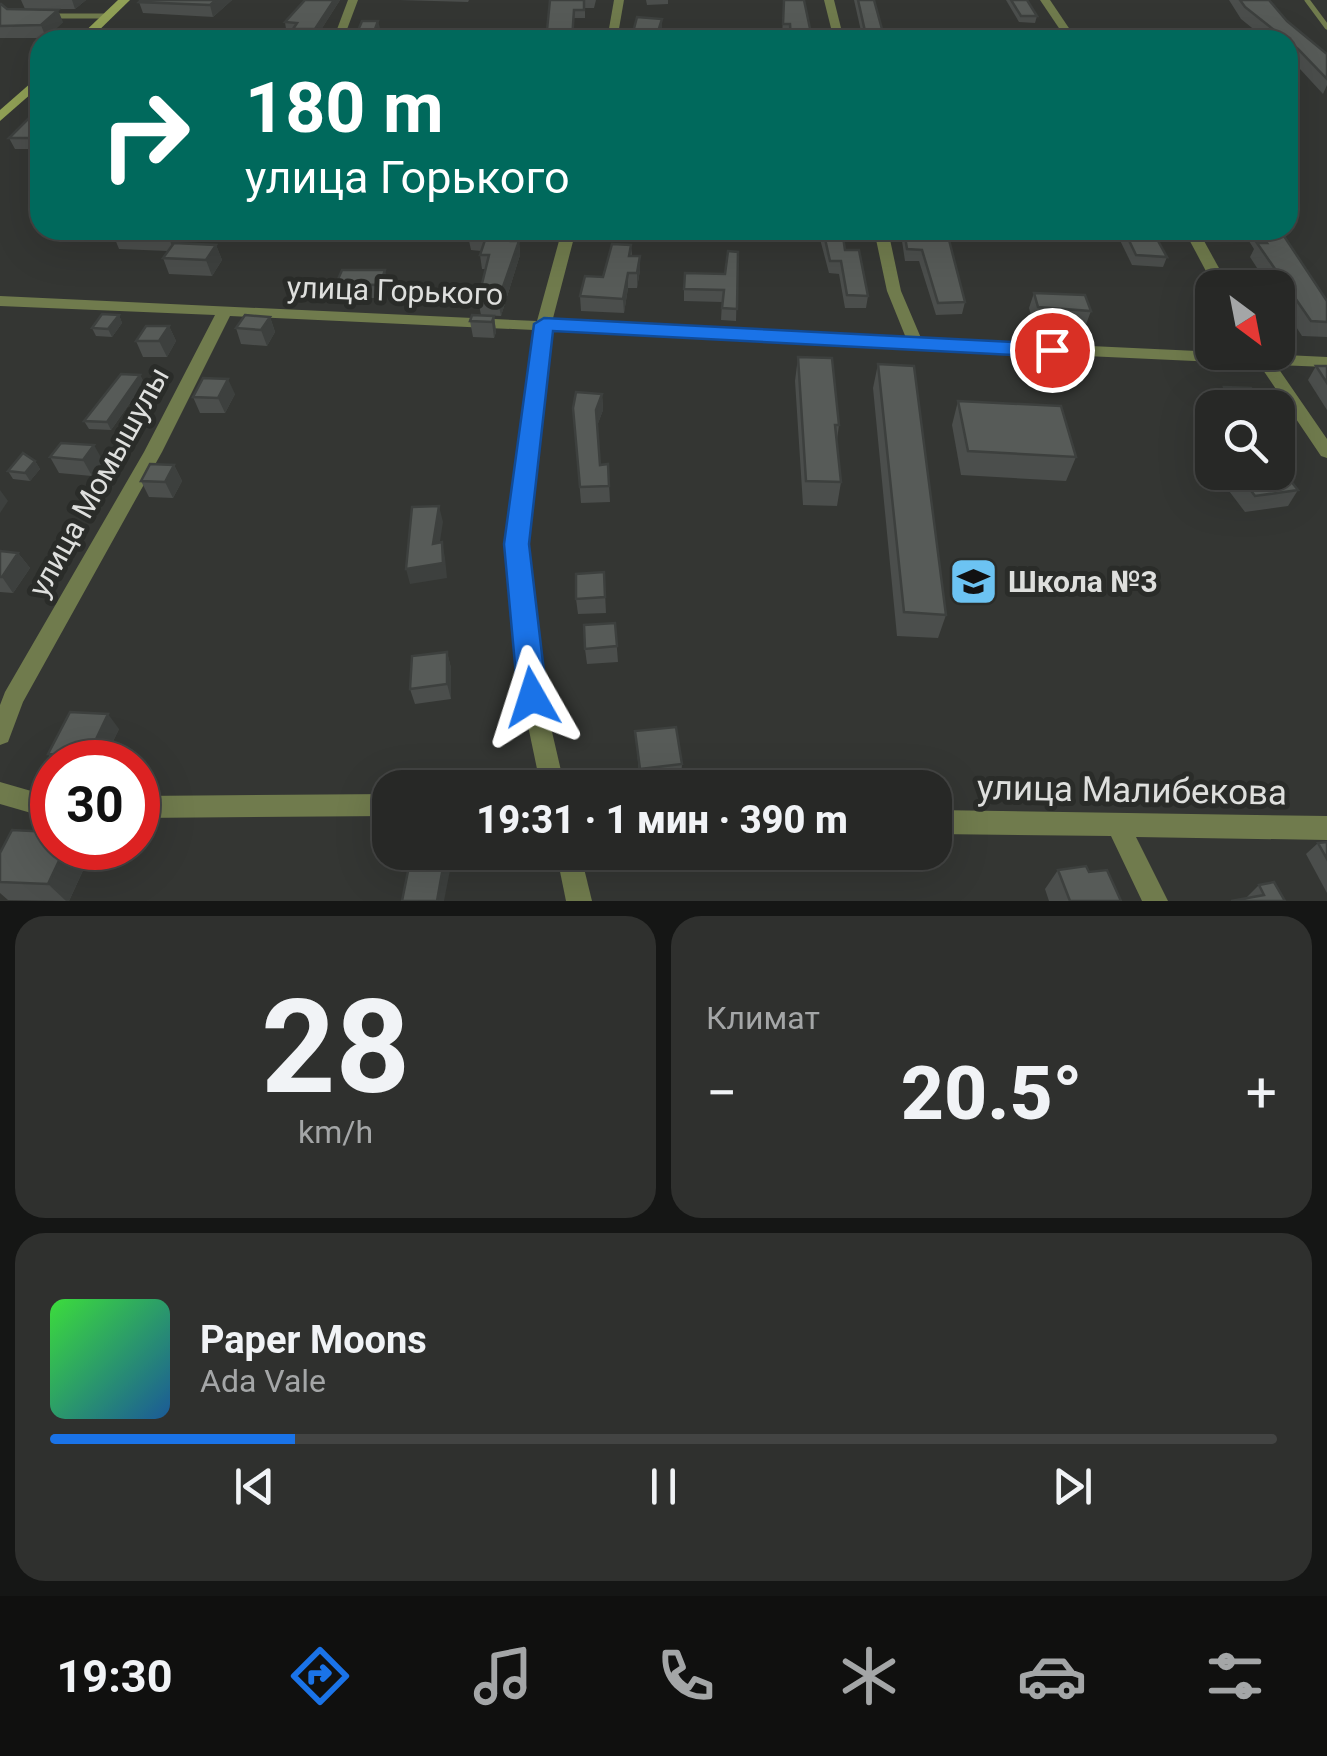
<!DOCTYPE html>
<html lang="ru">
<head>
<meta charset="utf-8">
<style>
  :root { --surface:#272826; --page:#2f302e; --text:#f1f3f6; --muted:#a4a6a7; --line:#434443; --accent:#1a73e8 }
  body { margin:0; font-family:Roboto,sans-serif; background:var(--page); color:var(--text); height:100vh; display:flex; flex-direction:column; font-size:38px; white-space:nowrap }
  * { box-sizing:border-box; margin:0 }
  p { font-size:32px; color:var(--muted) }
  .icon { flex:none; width:55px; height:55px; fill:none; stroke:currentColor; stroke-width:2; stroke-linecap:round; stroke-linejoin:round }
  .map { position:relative; height:901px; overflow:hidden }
  .sheet { display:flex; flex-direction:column; gap:15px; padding:15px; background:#151615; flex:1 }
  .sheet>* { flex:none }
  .guide { position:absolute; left:30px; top:30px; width:1268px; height:210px; border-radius:30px; box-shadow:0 10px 40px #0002,0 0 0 2px var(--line); background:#00695c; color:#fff; overflow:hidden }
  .needle { width:65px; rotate:148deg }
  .controls { position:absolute; left:1195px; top:270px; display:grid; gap:20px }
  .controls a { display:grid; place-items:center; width:100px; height:100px; border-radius:20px; background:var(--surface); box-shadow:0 10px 40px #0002,0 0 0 2px var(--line); font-size:50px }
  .speed { position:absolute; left:30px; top:740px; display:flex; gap:20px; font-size:50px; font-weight:700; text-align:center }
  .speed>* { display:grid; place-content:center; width:130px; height:130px; border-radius:50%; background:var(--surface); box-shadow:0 10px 40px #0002,0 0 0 2px var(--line); line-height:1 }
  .speed .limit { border:15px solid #d22; background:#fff; color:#111 }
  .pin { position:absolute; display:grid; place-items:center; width:85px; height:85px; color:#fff; margin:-42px; border:5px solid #fff; border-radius:50%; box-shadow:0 2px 10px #0007 }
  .me { position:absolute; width:110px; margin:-55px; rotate:354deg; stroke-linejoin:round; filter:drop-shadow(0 0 8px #0008) }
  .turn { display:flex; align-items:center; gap:35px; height:210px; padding:0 50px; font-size:45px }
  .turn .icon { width:130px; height:130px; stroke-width:2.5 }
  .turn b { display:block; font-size:70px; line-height:85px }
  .big { font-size:75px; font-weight:800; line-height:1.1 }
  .sheet .widget { flex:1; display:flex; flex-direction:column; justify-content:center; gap:15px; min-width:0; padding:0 35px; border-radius:30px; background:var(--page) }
  .sheet .dial { align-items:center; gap:0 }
  .dial b { font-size:130px; line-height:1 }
  .song { display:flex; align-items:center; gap:30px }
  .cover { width:120px; height:120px; border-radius:15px; background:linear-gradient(135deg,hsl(120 70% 55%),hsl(210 70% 35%)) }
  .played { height:10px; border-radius:5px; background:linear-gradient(90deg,var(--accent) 20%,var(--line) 20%) }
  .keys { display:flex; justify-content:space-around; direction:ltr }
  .heat { display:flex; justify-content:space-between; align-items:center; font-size:55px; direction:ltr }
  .sheet .tiles { flex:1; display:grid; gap:15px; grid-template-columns:1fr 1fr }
  .widget:last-child { grid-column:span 2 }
  .trip { position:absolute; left:372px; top:770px; width:580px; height:100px; border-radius:30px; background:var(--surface); box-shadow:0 10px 40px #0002,0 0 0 2px var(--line); font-weight:800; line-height:100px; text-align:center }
  .menu { display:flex; height:160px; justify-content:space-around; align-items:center; background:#10100f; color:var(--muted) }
  .menu .icon { width:70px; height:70px }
  .menu .current { color:var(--accent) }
  .menu b { font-size:45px; color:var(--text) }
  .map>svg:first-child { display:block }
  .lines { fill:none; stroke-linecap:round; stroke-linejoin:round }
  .service { stroke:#707b4d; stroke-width:5 }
  .minor { fill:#707b4d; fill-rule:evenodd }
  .secondary { fill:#91a156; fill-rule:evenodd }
  .wall { fill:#4b4e4c }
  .shaded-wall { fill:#3d403e }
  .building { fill:#575b58; stroke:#3d403e; stroke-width:2.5 }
  .route { fill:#1a73e8; stroke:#114b97; stroke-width:2.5 }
  .labels { text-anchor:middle; stroke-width:10; stroke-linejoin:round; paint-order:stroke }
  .street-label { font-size:30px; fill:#dedfdd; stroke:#2a2c29 }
  .poi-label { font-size:30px; font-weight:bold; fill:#dedfdd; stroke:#2a2c29; text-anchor:start }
  .near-street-label { font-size:35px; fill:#dedfdd; stroke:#2a2c29 }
</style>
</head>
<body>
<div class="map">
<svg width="1327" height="901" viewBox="0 0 1327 901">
  <rect width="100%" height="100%" fill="#343633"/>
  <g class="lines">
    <g class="service">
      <polyline points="1307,0 1327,27"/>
      <polyline points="50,16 107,16"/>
    </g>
    <g class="minor">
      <polygon points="348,0 358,0 343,40 333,40"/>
      <polygon points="614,0 624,0 617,40 607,40"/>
      <polygon points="824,0 834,0 844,40 834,40"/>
      <polygon points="1040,0 1050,0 1077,40 1067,40"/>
      <polygon points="562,230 576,230 552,322 906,338 887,291 874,230 888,230 901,291 921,338 1327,357 1327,367 1276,365 1327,439 1327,458 1321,456 1259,364 550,331 526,544 544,697 565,788 541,788 522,697 506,544 534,330 230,316 162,452 23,702 8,742 0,745 0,705 5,692 144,452 215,315 0,306 0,296 537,321"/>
      <polygon points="1184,230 1198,230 1230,288 1215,288"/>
      <polygon points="0,782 52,797 52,819 0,804"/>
      <polygon points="390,794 390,816 138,818 138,796"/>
      <polygon points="935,810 1327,816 1327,840 1136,837 1168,901 1142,901 1111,836 935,834"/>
      <polygon points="556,852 580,852 592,901 566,901"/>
    </g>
    <g class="secondary">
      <polygon points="118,0 130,0 89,40 76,40"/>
      <polygon points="40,75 40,86 0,121 0,110"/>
    </g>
  </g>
  <g class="wall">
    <polygon points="21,0 86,0 75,9 25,9"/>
    <polygon points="141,0 232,0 213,17 143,13 139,2"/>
    <polygon points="305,0 340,0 317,36 295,36 293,29 286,29 285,22"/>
    <polygon points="399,0 469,0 468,2"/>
    <polygon points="550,0 596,0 594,8 585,8 585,18 574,18"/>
    <polygon points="646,0 668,0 668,4 647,5"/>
    <polygon points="784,0 812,38 817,40 789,40 789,35 782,35"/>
    <polygon points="847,0 874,0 885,40 863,40 854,0"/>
    <polygon points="1006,0 1027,0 1037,16 1035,23 1019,22"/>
    <polygon points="1229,0 1269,0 1287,21 1327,54 1327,85 1323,94 1288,56 1288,40 1267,40 1241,19"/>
    <polygon points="0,5 7,9 63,22 46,38 0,38"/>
    <polygon points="40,114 40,146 38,149 15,149 9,138"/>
    <polygon points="116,230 182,230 185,236 180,243 216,245 222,260 212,276 169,274 163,258 168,251 119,249 113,234"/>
    <polygon points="471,230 519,230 516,241 519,241 520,255 501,316 481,315 478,300 486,269 482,269 480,255 481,251 471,250 468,236"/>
    <polygon points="820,230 842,230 845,250 868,296 866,308 845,308 839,274 829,273 820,239"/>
    <polygon points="892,230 940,230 965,302 962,314 936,315 919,261 905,261 902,241 895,241"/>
    <polygon points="1115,230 1152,230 1167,257 1163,267 1132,265"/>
    <polygon points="1242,230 1280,230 1327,301 1327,337 1302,336 1278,299 1278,288 1270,288 1250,257 1254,249"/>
    <polygon points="631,245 632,256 640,270 637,288 628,288 624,313 581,311 580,296 603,277"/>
    <polygon points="738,252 736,321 721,320 722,302 684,301 684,289 725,274"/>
    <polygon points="388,283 383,298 339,298 336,284"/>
    <polygon points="1034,293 1091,311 1085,327 1033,323 1029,308"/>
    <polygon points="119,315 122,323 112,337 96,336 92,328"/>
    <polygon points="494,316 496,332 494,338 473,337 470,321"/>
    <polygon points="270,317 275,332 267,346 241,344 236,328"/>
    <polygon points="169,326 176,341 167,357 143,357 136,341"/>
    <polygon points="798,357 839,425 837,440 841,482 837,506 803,505 795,381"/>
    <polygon points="878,364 946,615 938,638 897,636 873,388"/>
    <polygon points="1316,366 1327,366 1327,410 1308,380"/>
    <polygon points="140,375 144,383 111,430 89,429 84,421"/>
    <polygon points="1224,387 1263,408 1217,408 1215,403"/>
    <polygon points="235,394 225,413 200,413 193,397"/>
    <polygon points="602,394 603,410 597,426 600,465 608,464 610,502 581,503 573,408"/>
    <polygon points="958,401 1076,457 1066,481 961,475 952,425"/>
    <polygon points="1278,431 1291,452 1281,468 1298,490 1288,506 1245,512 1223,483 1229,472 1278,472"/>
    <polygon points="50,457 103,461 92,476 59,473"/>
    <polygon points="35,461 40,469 30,481 13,479 8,471"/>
    <polygon points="174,465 182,481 173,498 149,497 141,481"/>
    <polygon points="0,551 18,553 30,568 13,593 0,592"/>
    <polygon points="604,572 606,613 578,614 576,599"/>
    <polygon points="615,623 618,662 587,664 585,649"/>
    <polygon points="447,652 451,668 451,699 415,704 410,689"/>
    <polygon points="119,729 103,762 55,762 48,754"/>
    <polygon points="635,731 682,764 681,778 640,783"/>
    <polygon points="1327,842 1327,893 1306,854 1318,843"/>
    <polygon points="52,848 85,848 91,853 69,901 8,900 0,893 0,853"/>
    <polygon points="624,852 661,852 662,865 627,871"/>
    <polygon points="1058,870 1089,872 1121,901 1049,901 1045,889"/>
    <polygon points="1259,885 1285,901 1246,898"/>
  </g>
  <g class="shaded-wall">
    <polygon points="72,0 86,0 75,9"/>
    <polygon points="216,0 232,0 213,17 210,5"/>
    <polygon points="334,0 340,0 317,36 315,29"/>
    <polygon points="58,10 63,22 46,38 41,25"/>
    <polygon points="662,19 662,29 658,40 656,38"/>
    <polygon points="378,21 380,28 375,40 371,40"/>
    <polygon points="40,130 40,146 38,149 32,138"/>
    <polygon points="172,230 182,230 185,236 174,251 168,236"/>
    <polygon points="513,230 519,230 512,254 511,241"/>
    <polygon points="519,241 520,255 501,316 498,301"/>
    <polygon points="216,245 222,260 212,276 206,260"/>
    <polygon points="640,256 640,270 637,288 637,273"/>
    <polygon points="385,270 388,283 383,298 380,285"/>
    <polygon points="628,273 628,288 624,313 623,299"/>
    <polygon points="119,315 122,323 112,337 108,329"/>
    <polygon points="494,316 496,332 494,338 492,322"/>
    <polygon points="270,317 275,332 267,346 261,330"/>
    <polygon points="169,326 176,341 167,357 159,341"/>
    <polygon points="140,375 144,383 111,430 107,422"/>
    <polygon points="228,379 235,394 225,413 218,398"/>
    <polygon points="602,394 603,410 597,426 596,410"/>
    <polygon points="94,445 103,461 92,476 83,460"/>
    <polygon points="35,461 40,469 30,481 25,473"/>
    <polygon points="174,465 182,481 173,498 165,482"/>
    <polygon points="0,490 8,501 0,513"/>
    <polygon points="439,506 443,522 437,560 433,544"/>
    <polygon points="442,542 445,558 447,578 410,584 406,569"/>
    <polygon points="18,553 30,568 13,593 2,577"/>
    <polygon points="447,652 451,668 451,699 447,684"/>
    <polygon points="108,714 119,729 103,762 93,762 88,756"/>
    <polygon points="65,848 85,848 91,853 69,901 66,901 48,884"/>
    <polygon points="445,856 450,870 444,901 437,901"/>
  </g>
  <g class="building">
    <polygon points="141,0 216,0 210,5 139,2"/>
    <polygon points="305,0 334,0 315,29 293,29 297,23 285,22"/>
    <polygon points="550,0 584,0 584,10 574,10 572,40 546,40"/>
    <polygon points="784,0 804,0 812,38 817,38 817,40 791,40 790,24 783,24"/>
    <polygon points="858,0 874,0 885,40 867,40"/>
    <polygon points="1011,0 1027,0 1037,16 1021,16"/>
    <polygon points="1240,0 1269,0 1287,21 1327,54 1327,79 1298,49 1245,7"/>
    <polygon points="1,4 7,9 58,10 41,25 0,26 0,5"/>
    <polygon points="637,17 662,19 656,38 660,38 660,40 631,40"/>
    <polygon points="362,21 378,21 371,40 354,40"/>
    <polygon points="33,114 40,114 40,130 32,138 9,138"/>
    <polygon points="116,230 172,230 168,236 113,234"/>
    <polygon points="471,230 513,230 511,241 519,241 498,301 478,300 489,255 480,255 486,237 468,236"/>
    <polygon points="823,230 842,230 845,250 859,250 868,296 847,295 841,261 830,261"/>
    <polygon points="904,230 940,230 943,236 948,236 965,302 938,303 922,250 907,249"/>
    <polygon points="1124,230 1152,230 1167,257 1136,255"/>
    <polygon points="1258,230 1280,230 1327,301 1327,322 1311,321 1257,243 1267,243"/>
    <polygon points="174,243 216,245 206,260 163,258"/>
    <polygon points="612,244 631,245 629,256 640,256 637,273 628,273 623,299 580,296 585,276 603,277"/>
    <polygon points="728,251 738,252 737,309 722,308 724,290 684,289 685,273 725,274"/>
    <polygon points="342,270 385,270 380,285 336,284"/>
    <polygon points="1034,293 1085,295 1091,311 1038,307"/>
    <polygon points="102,314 119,315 108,329 92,328"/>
    <polygon points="245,315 270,317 261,330 236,328"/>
    <polygon points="472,315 494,316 492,322 470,321"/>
    <polygon points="146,326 169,326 159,341 136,341"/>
    <polygon points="798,357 832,358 839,425 835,425 841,482 806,481"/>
    <polygon points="878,364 914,366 946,615 904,612"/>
    <polygon points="1316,366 1327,366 1327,383"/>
    <polygon points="121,374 140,375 107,422 84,421"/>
    <polygon points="203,378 228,379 218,398 193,397"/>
    <polygon points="1224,387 1251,388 1263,408 1232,408"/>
    <polygon points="576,392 602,394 596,410 600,465 608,464 609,486 580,487 573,408"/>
    <polygon points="958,401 1061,406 1076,457 968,451"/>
    <polygon points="1278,431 1291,452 1278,452"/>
    <polygon points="61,443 94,445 83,460 50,457"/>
    <polygon points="23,453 35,461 25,473 8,471"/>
    <polygon points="150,464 174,465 165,482 141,481"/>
    <polygon points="1278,465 1298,490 1255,496 1237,472 1278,472"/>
    <polygon points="439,506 433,544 442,542 443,563 406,569 412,507"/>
    <polygon points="0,551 18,553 2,577 0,577"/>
    <polygon points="604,572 605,597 576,599 576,574"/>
    <polygon points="615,623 617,646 585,649 584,625"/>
    <polygon points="447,652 447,684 410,689 412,656"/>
    <polygon points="70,712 108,714 88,756 48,754"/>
    <polygon points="676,727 682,764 640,769 635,731"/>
    <polygon points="12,830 52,832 52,848 65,848 48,884 0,882 0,853"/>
    <polygon points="1327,842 1327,859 1318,843"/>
    <polygon points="625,852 657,852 626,857"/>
    <polygon points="411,856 445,856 437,901 402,901"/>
    <polygon points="1086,866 1089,872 1107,870 1121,901 1070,901 1058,870"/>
    <polygon points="1274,882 1285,901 1231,901 1264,895 1259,885"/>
  </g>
  <polygon class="route" points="544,318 1052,344 1062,350 1052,357 553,331 529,544 547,697 542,706 532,709 523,706 518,697 504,544 534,324"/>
  <defs>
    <symbol id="school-square" viewBox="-11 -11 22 22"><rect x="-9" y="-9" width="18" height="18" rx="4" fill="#6cc3f2" stroke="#2a2c29"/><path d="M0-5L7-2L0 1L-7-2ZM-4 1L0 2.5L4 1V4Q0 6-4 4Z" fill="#111"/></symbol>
  </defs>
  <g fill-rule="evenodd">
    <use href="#school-square" x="946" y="554" width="55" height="55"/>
  </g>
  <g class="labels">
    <g class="street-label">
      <text transform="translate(395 291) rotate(2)" y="10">улица Горького</text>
      <text transform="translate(99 482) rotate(-61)" y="10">улица Момышулы</text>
    </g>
    <g class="poi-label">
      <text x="1008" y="592">Школа №3</text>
    </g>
    <g class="near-street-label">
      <text transform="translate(1132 790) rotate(1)" y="12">улица Малибекова</text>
    </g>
  </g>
</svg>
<div class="controls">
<a><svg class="needle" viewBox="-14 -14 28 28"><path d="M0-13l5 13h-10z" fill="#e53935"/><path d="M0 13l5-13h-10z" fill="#a4a6a7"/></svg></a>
<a><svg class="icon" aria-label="search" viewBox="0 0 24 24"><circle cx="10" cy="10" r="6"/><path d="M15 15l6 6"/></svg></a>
</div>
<div class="speed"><div class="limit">30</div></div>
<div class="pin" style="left:1052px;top:350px;background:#d93025"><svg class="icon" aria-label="arrive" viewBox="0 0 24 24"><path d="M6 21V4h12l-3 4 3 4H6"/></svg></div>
<svg class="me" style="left:532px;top:697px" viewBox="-20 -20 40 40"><path d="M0-17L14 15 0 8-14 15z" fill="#1a73e8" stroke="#fff" stroke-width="4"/></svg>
<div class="trip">19:31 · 1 мин · 390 m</div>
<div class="guide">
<div class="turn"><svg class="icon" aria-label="right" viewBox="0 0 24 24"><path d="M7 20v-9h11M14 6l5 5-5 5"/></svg><div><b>180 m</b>улица Горького</div></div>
</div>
</div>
<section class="sheet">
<div class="tiles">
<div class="widget dial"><b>28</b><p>km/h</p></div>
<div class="widget"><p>Климат</p>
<div class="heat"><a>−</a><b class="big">20.5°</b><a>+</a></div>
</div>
<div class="widget">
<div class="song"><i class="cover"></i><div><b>Paper Moons</b><p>Ada Vale</p></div></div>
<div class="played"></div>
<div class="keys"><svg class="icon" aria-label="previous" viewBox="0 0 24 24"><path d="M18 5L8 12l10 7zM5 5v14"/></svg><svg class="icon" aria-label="pause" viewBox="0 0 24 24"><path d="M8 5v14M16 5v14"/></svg><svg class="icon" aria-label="next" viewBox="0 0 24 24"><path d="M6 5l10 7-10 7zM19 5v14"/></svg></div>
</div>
</div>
</section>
<nav class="menu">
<b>19:30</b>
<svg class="icon current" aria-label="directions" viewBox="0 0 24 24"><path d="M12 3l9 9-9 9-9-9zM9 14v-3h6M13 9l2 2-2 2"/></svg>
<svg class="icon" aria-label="music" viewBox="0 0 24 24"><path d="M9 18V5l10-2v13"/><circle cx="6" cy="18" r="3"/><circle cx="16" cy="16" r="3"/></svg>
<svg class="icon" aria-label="phone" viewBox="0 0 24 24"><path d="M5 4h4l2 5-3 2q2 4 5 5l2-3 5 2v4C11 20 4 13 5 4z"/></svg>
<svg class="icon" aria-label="climate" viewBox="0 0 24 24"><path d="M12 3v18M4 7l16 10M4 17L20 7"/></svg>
<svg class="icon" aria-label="car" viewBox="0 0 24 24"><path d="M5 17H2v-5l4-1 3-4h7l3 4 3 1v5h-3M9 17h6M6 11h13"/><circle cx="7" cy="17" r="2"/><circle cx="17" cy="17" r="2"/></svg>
<svg class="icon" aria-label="filters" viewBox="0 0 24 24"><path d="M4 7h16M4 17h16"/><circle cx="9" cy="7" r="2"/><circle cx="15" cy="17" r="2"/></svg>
</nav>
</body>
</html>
